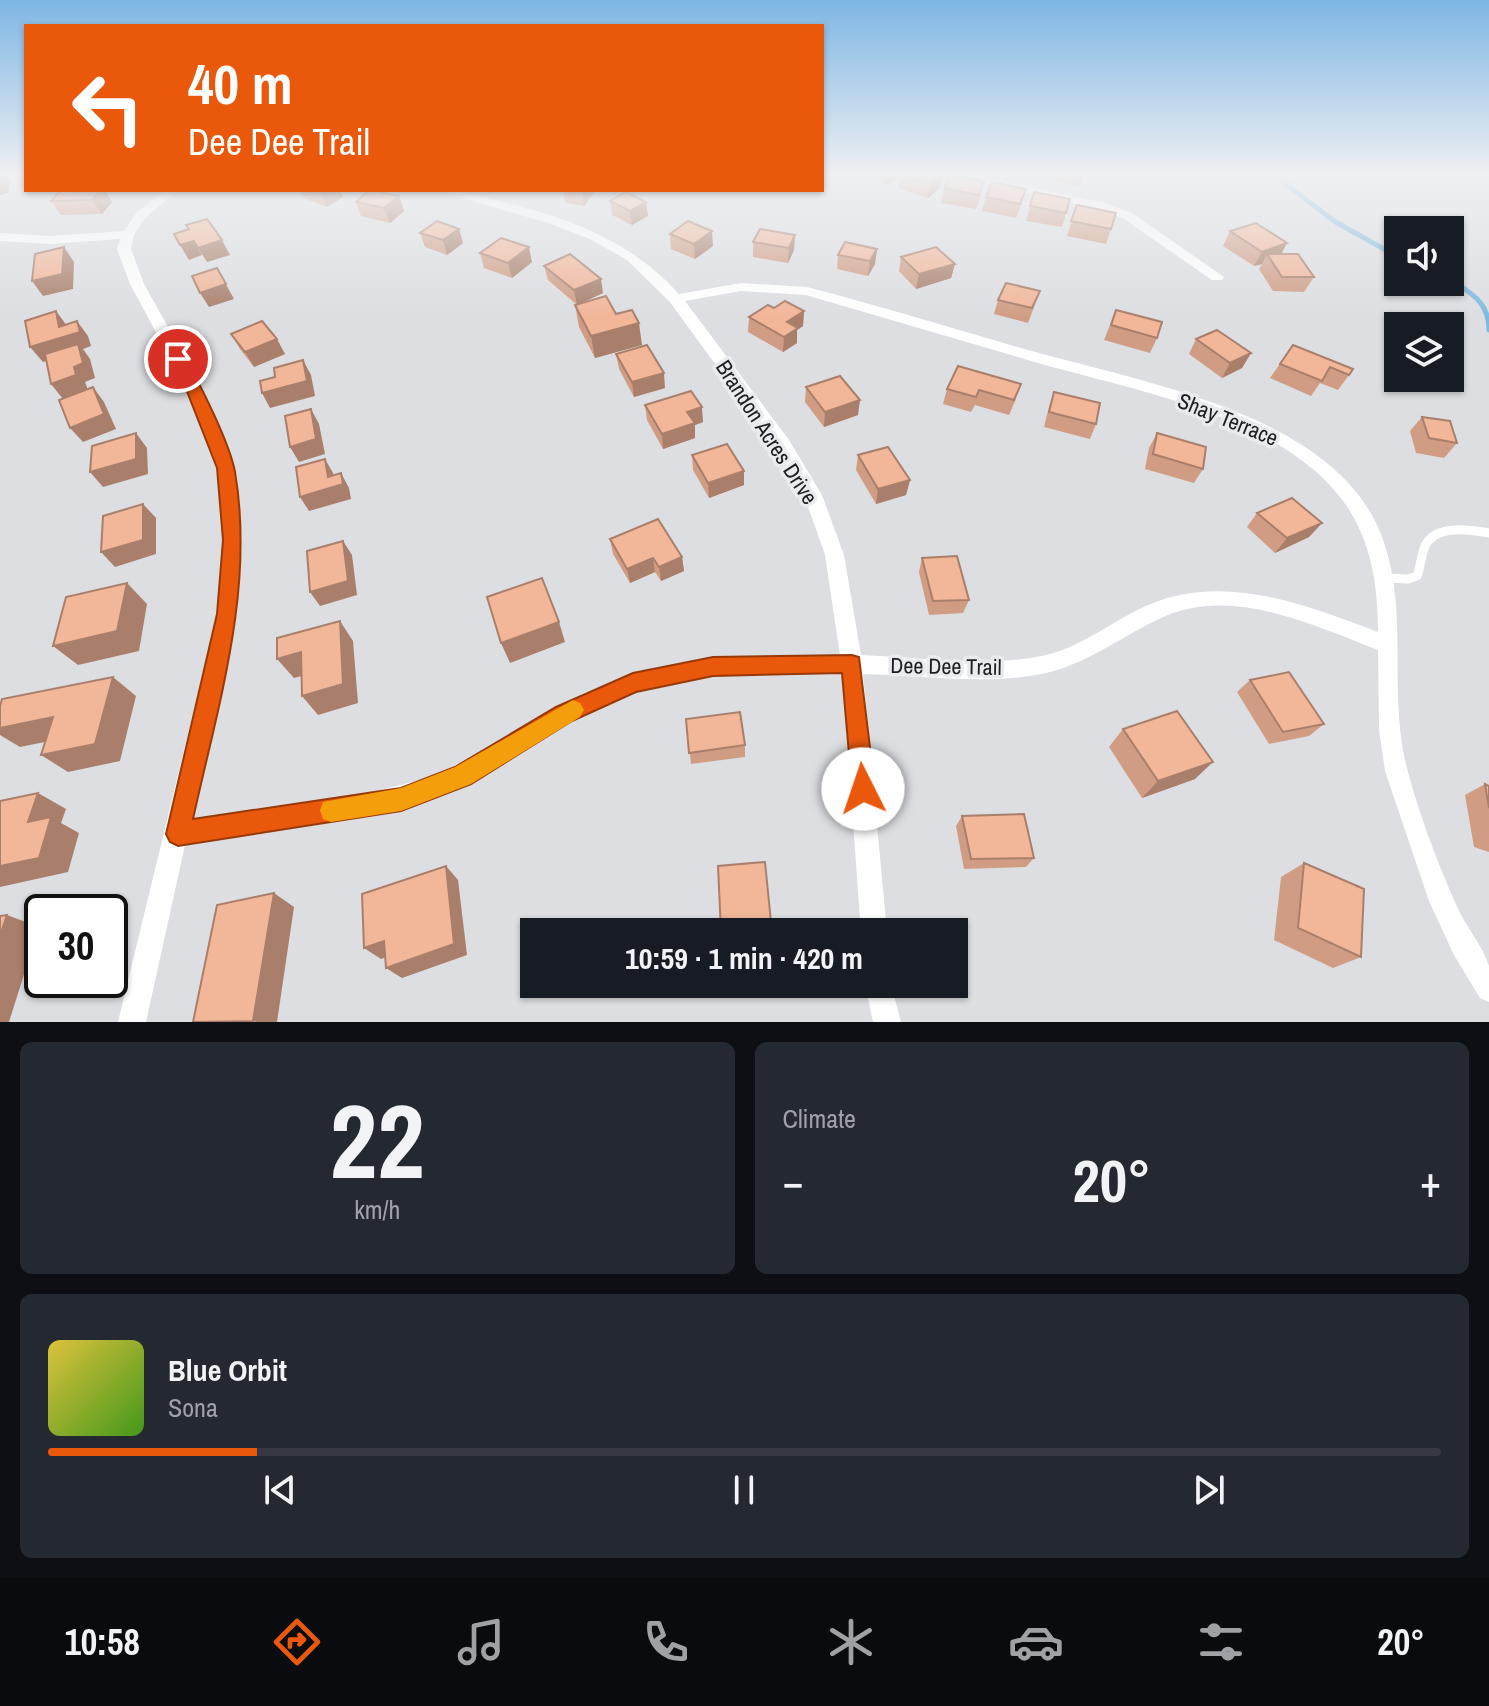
<!DOCTYPE html>
<html lang="en">
<head>
<meta charset="utf-8">
<style>
  :root { --surface:#171b24; --page:#242831; --text:#f1f3f6; --muted:#9ea1a6; --line:#363941; --accent:#ea580c }
  body { margin:0; font-family:"Archivo Narrow",sans-serif; background:var(--page); color:var(--text); height:100vh; display:flex; flex-direction:column; font-size:30px; white-space:nowrap }
  * { box-sizing:border-box; margin:0 }
  p { font-size:26px; color:var(--muted) }
  .icon { flex:none; width:44px; height:44px; fill:none; stroke:currentColor; stroke-width:2; stroke-linecap:round; stroke-linejoin:round }
  .map { position:relative; height:1022px; overflow:hidden }
  .side { display:flex; flex-direction:column; gap:20px; padding:20px; background:#0d0f14; flex:1 }
  .side>* { flex:none }
  .banner { position:absolute; left:24px; top:24px; width:800px; height:168px; border-radius:0px; box-shadow:0 2px 6px #0004; background:#ea580c; color:#fff; overflow:hidden }
  .buttons { position:absolute; left:1384px; top:216px; display:grid; gap:16px }
  .buttons a { display:grid; place-items:center; width:80px; height:80px; border-radius:0px; background:var(--surface); box-shadow:0 2px 6px #0004; font-size:40px }
  .speed { position:absolute; left:24px; top:894px; display:flex; gap:16px; font-size:40px; font-weight:700; text-align:center }
  .speed>* { display:grid; place-content:center; width:104px; height:104px; border-radius:50%; background:var(--surface); box-shadow:0 2px 6px #0004; line-height:1 }
  .speed .limit { border:4px solid #111; border-radius:12px; background:#fff; color:#111 }
  .pin { position:absolute; display:grid; place-items:center; width:68px; height:68px; color:#fff; margin:-34px; border:4px solid #fff; border-radius:50%; box-shadow:0 2px 8px #0007 }
  .me { position:absolute; width:88px; margin:-44px; rotate:356deg; stroke-linejoin:round; filter:drop-shadow(0 0 6px #0008) }
  .turn { display:flex; align-items:center; gap:28px; height:168px; padding:0 32px; font-size:36px }
  .turn .icon { width:104px; height:104px; stroke-width:2.5 }
  .turn b { display:block; font-size:56px; line-height:68px }
  .big { font-size:60px; font-weight:700; line-height:1.1 }
  .side .card { flex:1; display:flex; flex-direction:column; justify-content:center; gap:12px; min-width:0; padding:0 28px; border-radius:12px; background:var(--page) }
  .side .dial { align-items:center; gap:0 }
  .dial b { font-size:104px; line-height:1 }
  .song { display:flex; align-items:center; gap:24px }
  .cover { width:96px; height:96px; border-radius:12px; background:linear-gradient(135deg,hsl(50 70% 55%),hsl(100 70% 35%)) }
  .played { height:8px; border-radius:4px; background:linear-gradient(90deg,var(--accent) 15%,var(--line) 15%) }
  .keys { display:flex; justify-content:space-around; direction:ltr }
  .heat { display:flex; justify-content:space-between; align-items:center; font-size:44px; direction:ltr }
  .side .tiles { flex:1; display:grid; gap:20px; grid-template-columns:1fr 1fr }
  .card:last-child { grid-column:span 2 }
  .trip { position:absolute; left:520px; top:918px; width:448px; height:80px; border-radius:0px; background:var(--surface); box-shadow:0 2px 6px #0004; font-weight:700; line-height:80px; text-align:center }
  .dock { display:flex; height:128px; justify-content:space-around; align-items:center; background:#090b0e; color:var(--muted) }
  .dock .icon { width:56px; height:56px }
  .dock .active { color:var(--accent) }
  .dock b { font-size:36px; color:var(--text) }
  .map>svg:first-child { display:block }
  .lines { fill:none; stroke-linecap:round; stroke-linejoin:round }
  .stream { stroke:#7fbade; stroke-width:5 }
  .lane { stroke:#fff; stroke-width:9 }
  .street { fill:#fff; fill-rule:evenodd }
  .wall { fill:#d09d84 }
  .shaded-wall { fill:#a97f6b }
  .building { fill:#f2b699; stroke:#a97f6b; stroke-width:2 }
  .route { fill:#ea580c; stroke:#983908; stroke-width:2 }
  .slow { fill:#f59e0b }
  .labels { text-anchor:middle; stroke-width:7; stroke-linejoin:round; paint-order:stroke }
  .street-label { font-size:22px; fill:#1e1f20; stroke:#e9ebee }
</style>
</head>
<body>
<div class="map">
<svg width="1489" height="1022" viewBox="0 0 1489 1022">
  <rect width="100%" height="100%" fill="#dcdee1"/>
  <g class="lines">
    <g class="stream">
      <polyline points="1274,175 1334,221 1398,257"/>
      <path d="M1450,279C1472,294 1489,302 1489,330"/>
    </g>
    <path class="lane" d="M1384,578L1408,579L1417,576C1421,566 1421,553 1426,544C1438,524 1471,530 1489,533"/>
    <g class="street">
      <polygon points="950,175 972,175 1105,203 1132,213 1224,277 1222,280 1212,280 1124,219 1101,210"/>
      <path d="M165,190H178L145,218L134,235L131,249L144,284L200,384L234,468L242,540L237,614L191,820L373,792L427,778L477,756L584,693L637,673L735,657L840,655L825,555L804,495L777,449L670,302L627,260L590,239L548,223L435,190C460,190 483,197 507,203C574,220 632,242 679,294L741,283L807,287C881,306 954,329 1028,350C1137,381 1326,412 1378,527C1411,602 1388,682 1405,760C1416,807 1440,870 1460,913C1468,928 1485,951 1489,966C1489,977 1489,991 1489,1002L1480,998L1454,955L1429,901L1385,771L1379,730L1378,650C1314,625 1230,585 1161,618C1122,636 1089,663 1046,673C987,686 923,675 863,674L887,932H861L842,673C763,671 670,671 598,707C540,736 491,778 429,800C393,813 355,818 317,824C273,830 229,838 185,845L146,1022H118L217,614L224,540L216,468L184,384L130,284L117,249L120,239L50,244L0,241V233L50,236L124,231L136,213ZM741,291L806,295C883,318 961,340 1038,363C1136,391 1284,416 1346,505C1372,543 1378,588 1378,632C1305,605 1225,572 1148,605C1114,620 1086,644 1050,654C989,669 922,657 861,655L844,555L822,495L789,440L685,301Z"/>
      <polygon points="865,984 891,984 901,1022 873,1022"/>
    </g>
  </g>
  <g class="wall">
    <polygon points="865,175 943,175 941,187 928,198 898,188 900,178 886,185"/>
    <polygon points="1021,175 1039,175 1038,178"/>
    <polygon points="1048,175 1084,175 1080,186 1046,179"/>
    <polygon points="944,188 981,195 976,209 941,203"/>
    <polygon points="65,190 112,202 102,214 61,215 51,201"/>
    <polygon points="300,190 340,190 343,197 327,207 303,198"/>
    <polygon points="563,190 595,190 595,191 584,206 565,203"/>
    <polygon points="1034,192 1066,213 1062,227 1026,221"/>
    <polygon points="399,196 404,211 390,223 361,216 356,202"/>
    <polygon points="986,197 1022,203 1016,218 982,211"/>
    <polygon points="610,201 646,202 648,216 632,225 612,215"/>
    <polygon points="1077,205 1111,229 1106,244 1067,236"/>
    <polygon points="459,229 463,243 447,255 425,247 420,233"/>
    <polygon points="1230,231 1287,243 1281,254 1314,277 1304,292 1273,291 1259,269 1262,264 1254,266 1223,246"/>
    <polygon points="670,234 713,246 695,259 671,249"/>
    <polygon points="795,235 794,250 788,263 753,257 753,242"/>
    <polygon points="877,249 875,264 868,276 837,269 838,255"/>
    <polygon points="480,253 532,262 512,278 484,268"/>
    <polygon points="901,257 955,264 951,278 916,289 899,271"/>
    <polygon points="544,266 603,293 584,302 616,314 642,345 595,358 579,327 575,305 576,304 548,280"/>
    <polygon points="1040,291 1028,323 994,314 998,300"/>
    <polygon points="774,308 804,311 803,326 797,330 797,343 783,352 748,332 749,317"/>
    <polygon points="1116,310 1157,338 1150,353 1104,340"/>
    <polygon points="231,334 285,354 254,367 240,349"/>
    <polygon points="1196,339 1251,353 1242,368 1222,378 1189,354"/>
    <polygon points="1293,345 1349,375 1338,390 1320,383 1311,396 1270,378"/>
    <polygon points="616,354 665,388 634,397 619,369"/>
    <polygon points="958,366 1016,399 1009,415 975,405 971,412 943,404 947,389"/>
    <polygon points="806,387 858,415 824,427 805,402"/>
    <polygon points="1054,392 1096,424 1090,439 1044,427 1049,407"/>
    <polygon points="645,405 703,422 695,425 695,438 663,449 647,420"/>
    <polygon points="1422,417 1457,443 1444,458 1416,453 1410,431"/>
    <polygon points="1157,433 1203,469 1194,483 1145,469 1149,448"/>
    <polygon points="692,455 744,485 709,498 693,470"/>
    <polygon points="858,455 910,480 906,495 876,504 856,470"/>
    <polygon points="1257,513 1322,523 1309,537 1275,553 1247,527"/>
    <polygon points="610,539 682,557 684,571 661,581 655,572 630,583 613,554"/>
    <polygon points="922,558 969,600 963,613 929,615 919,572"/>
    <polygon points="1250,680 1324,724 1309,736 1269,744 1237,692"/>
    <polygon points="686,719 745,745 745,757 691,764"/>
    <polygon points="1123,729 1195,779 1142,798 1109,747"/>
    <polygon points="1485,784 1489,786 1489,852 1474,847 1465,795"/>
    <polygon points="962,816 1034,858 1026,867 964,869 956,826"/>
    <polygon points="1304,863 1361,957 1333,968 1274,940 1281,877"/>
  </g>
  <g class="shaded-wall">
    <polygon points="0,175 7,175 10,180 8,193 0,195"/>
    <polygon points="887,175 900,175 900,178 886,185"/>
    <polygon points="941,175 943,175 941,187 928,198 930,184"/>
    <polygon points="101,190 105,190 112,202 102,214 92,200"/>
    <polygon points="325,190 340,190 343,197 327,207 321,192"/>
    <polygon points="583,190 595,190 595,191 584,206 582,191"/>
    <polygon points="399,196 404,211 390,223 384,208"/>
    <polygon points="646,202 648,216 632,225 630,211"/>
    <polygon points="459,229 463,243 447,255 443,240"/>
    <polygon points="712,231 713,246 695,259 694,244"/>
    <polygon points="795,235 794,250 788,263 789,248"/>
    <polygon points="222,240 230,255 207,262 198,248"/>
    <polygon points="194,241 202,255 189,260 180,245"/>
    <polygon points="1287,243 1279,258 1267,254 1262,264 1254,266 1262,252"/>
    <polygon points="64,247 74,262 73,289 43,296 32,281"/>
    <polygon points="529,247 532,262 512,278 508,263"/>
    <polygon points="877,249 875,264 868,276 870,261"/>
    <polygon points="955,264 951,278 916,289 919,274"/>
    <polygon points="217,268 234,299 209,307 200,293"/>
    <polygon points="601,279 603,293 577,305 574,290"/>
    <polygon points="56,311 67,326 77,321 88,336 91,346 83,349 90,359 95,378 85,382 88,390 63,399 51,384 74,367 80,350 43,362 30,347 59,327"/>
    <polygon points="804,311 803,326 797,330 797,343 783,352 784,337 787,322"/>
    <polygon points="639,323 642,345 595,358 591,336"/>
    <polygon points="277,339 285,354 254,367 245,352"/>
    <polygon points="1251,353 1242,368 1222,378 1230,363"/>
    <polygon points="303,360 311,375 315,396 270,408 262,393"/>
    <polygon points="664,373 665,388 634,397 632,382"/>
    <polygon points="93,387 104,402 116,429 83,442 70,428"/>
    <polygon points="860,400 858,415 824,427 825,412"/>
    <polygon points="702,407 703,422 695,425 695,438 663,449 662,434 687,412"/>
    <polygon points="311,409 319,424 325,454 299,462 290,447"/>
    <polygon points="136,433 147,448 148,474 103,487 90,472"/>
    <polygon points="325,459 333,473 336,486 341,473 349,488 351,499 309,511 300,497 328,477"/>
    <polygon points="744,471 744,485 709,498 708,483"/>
    <polygon points="910,480 906,495 876,504 878,489"/>
    <polygon points="143,504 156,518 156,554 115,567 101,552"/>
    <polygon points="1322,523 1309,537 1275,553 1287,538"/>
    <polygon points="343,541 352,555 357,595 320,606 310,592"/>
    <polygon points="682,557 684,571 661,581 659,567"/>
    <polygon points="653,558 655,572 630,583 627,569"/>
    <polygon points="127,583 147,604 139,651 78,665 53,646"/>
    <polygon points="340,621 353,641 358,703 318,715 302,696"/>
    <polygon points="559,622 565,642 510,663 501,643"/>
    <polygon points="301,652 317,672 294,678 277,659"/>
    <polygon points="113,677 136,696 120,761 68,772 41,755"/>
    <polygon points="53,717 79,735 20,747 0,735 0,728"/>
    <polygon points="1213,762 1195,779 1142,798 1158,781"/>
    <polygon points="38,793 66,809 61,823 79,833 68,872 0,887 0,866 28,822"/>
    <polygon points="446,866 458,880 467,955 402,978 386,968"/>
    <polygon points="274,893 294,907 277,1022 256,1022 253,1021"/>
    <polygon points="7,915 39,927 9,1022 0,1022 0,936"/>
    <polygon points="384,941 400,952 381,959 364,948"/>
  </g>
  <g class="building">
    <polygon points="902,175 941,175 930,184"/>
    <polygon points="950,175 984,181 979,195 944,188"/>
    <polygon points="992,182 1026,189 1020,204 986,197"/>
    <polygon points="65,190 101,190 92,200 51,201 59,192"/>
    <polygon points="370,190 399,196 384,208 356,202"/>
    <polygon points="626,192 646,202 630,211 610,201"/>
    <polygon points="1034,192 1070,199 1066,213 1030,206"/>
    <polygon points="1077,205 1116,213 1111,229 1071,221"/>
    <polygon points="207,219 222,240 198,248 194,241 180,245 174,234 189,229 186,225"/>
    <polygon points="437,221 459,229 443,240 420,233"/>
    <polygon points="688,221 712,231 694,244 670,234"/>
    <polygon points="1256,223 1287,243 1262,252 1230,231"/>
    <polygon points="760,229 795,235 789,248 753,242"/>
    <polygon points="501,238 529,247 508,263 480,253"/>
    <polygon points="845,242 877,249 870,261 838,255"/>
    <polygon points="64,247 62,274 32,281 35,254"/>
    <polygon points="936,247 955,264 919,274 901,257"/>
    <polygon points="570,254 601,279 574,290 544,266"/>
    <polygon points="1267,254 1298,254 1314,277 1282,277"/>
    <polygon points="217,268 226,284 200,293 192,276"/>
    <polygon points="1006,283 1040,291 1032,308 998,300"/>
    <polygon points="606,296 616,314 632,310 639,323 591,336 575,305"/>
    <polygon points="785,301 804,311 787,322 798,328 784,337 749,317 768,305 774,308"/>
    <polygon points="1116,310 1162,322 1157,338 1111,325"/>
    <polygon points="56,311 59,327 77,321 80,332 30,347 25,321"/>
    <polygon points="262,321 277,339 245,352 231,334"/>
    <polygon points="1217,330 1251,353 1230,363 1196,339"/>
    <polygon points="78,344 83,363 74,367 76,375 51,384 45,354"/>
    <polygon points="647,345 664,373 632,382 616,354"/>
    <polygon points="1293,345 1353,369 1349,375 1330,367 1322,381 1280,364"/>
    <polygon points="303,360 307,381 262,393 260,381 275,377 274,368"/>
    <polygon points="958,366 1021,384 1014,400 979,390 976,397 947,389"/>
    <polygon points="840,376 860,400 825,412 806,387"/>
    <polygon points="93,387 104,414 70,428 59,400"/>
    <polygon points="691,391 702,407 687,412 695,423 662,434 645,405"/>
    <polygon points="1054,392 1100,403 1096,424 1049,412"/>
    <polygon points="311,409 316,439 290,447 285,416"/>
    <polygon points="1422,417 1450,421 1457,443 1429,438"/>
    <polygon points="136,433 136,459 90,472 92,446"/>
    <polygon points="1157,433 1206,447 1203,469 1153,454"/>
    <polygon points="727,444 744,471 708,483 692,455"/>
    <polygon points="888,447 910,480 878,489 858,455"/>
    <polygon points="325,459 328,477 341,473 343,484 300,497 296,467"/>
    <polygon points="1292,498 1322,523 1287,538 1257,513"/>
    <polygon points="143,504 143,540 101,552 103,516"/>
    <polygon points="658,519 682,557 659,567 653,558 627,569 610,539"/>
    <polygon points="343,541 348,581 310,592 307,551"/>
    <polygon points="957,556 969,600 933,601 922,558"/>
    <polygon points="542,578 559,622 501,643 487,597"/>
    <polygon points="127,583 117,631 53,646 66,597"/>
    <polygon points="340,621 343,684 302,696 301,652 277,659 277,638"/>
    <polygon points="1289,672 1324,724 1283,732 1250,680"/>
    <polygon points="113,677 95,744 41,755 53,717 0,728 0,706 2,699"/>
    <polygon points="1177,711 1213,762 1158,781 1123,729"/>
    <polygon points="740,712 745,745 689,753 686,719"/>
    <polygon points="1485,784 1489,786 1489,808"/>
    <polygon points="38,793 28,822 51,817 39,858 0,866 0,801"/>
    <polygon points="1024,814 1034,858 971,859 962,816"/>
    <polygon points="765,862 772,932 721,932 718,866"/>
    <polygon points="1304,863 1364,889 1361,957 1298,928"/>
    <polygon points="446,866 454,944 386,968 384,941 364,948 362,894"/>
    <polygon points="274,893 253,1021 193,1022 217,905"/>
    <polygon points="7,915 0,936 0,916"/>
  </g>
  <linearGradient id="sky" x2="0" y2="1"><stop stop-color="#7eb6e4"/><stop offset="0.55" stop-color="#eff0f2"/><stop offset="1" stop-color="#eff0f2" stop-opacity="0"/></linearGradient>
  <rect width="1489" height="318" fill="url(#sky)"/>
  <path class="route" d="M178,354L183,355C199,381 230,444 235,472C255,589 218,705 193,819L401,788L455,767L556,707L633,673L713,657L852,655L859,657L875,789L871,797L863,800L855,797L852,789L842,673L713,676L636,692L572,721L471,784L401,811L178,846L170,842L166,834L217,614L223,540L217,468L184,384L170,359Z"/>
  <polygon class="slow" points="573,700 580,703 584,710 580,717 471,784 401,811 331,822 323,819 320,810 323,802 401,788 455,767"/>
  <g class="labels">
    <g class="street-label">
      <text transform="translate(1228 419) rotate(22)" y="8">Shay Terrace</text>
      <text transform="translate(767 432) rotate(57)" y="8">Brandon Acres Drive</text>
      <text transform="translate(946 666) rotate(1)" y="8">Dee Dee Trail</text>
    </g>
  </g>
</svg>
<div class="buttons">
<a><svg class="icon" aria-label="sound" viewBox="0 0 24 24"><path d="M4 9h4l5-4v14l-5-4H4zM17 9q2 3 0 6"/></svg></a>
<a><svg class="icon" aria-label="layers" viewBox="0 0 24 24"><path d="M12 4l9 5-9 5-9-5zM3 14l9 5 9-5"/></svg></a>
</div>
<div class="speed"><div class="limit">30</div></div>
<div class="pin" style="left:178px;top:359px;background:#d93025"><svg class="icon" aria-label="arrive" viewBox="0 0 24 24"><path d="M6 21V4h12l-3 4 3 4H6"/></svg></div>
<svg class="me" style="left:863px;top:789px" viewBox="-20 -20 40 40"><circle r="19" fill="#fff"/><path d="M0-13L10 11 0 6-10 11z" fill="#ea580c"/></svg>
<div class="trip">10:59 · 1 min · 420 m</div>
<div class="banner">
<div class="turn"><svg class="icon" aria-label="left" viewBox="0 0 24 24"><path d="M17 20v-9H6M10 6l-5 5 5 5"/></svg><div><b>40 m</b>Dee Dee Trail</div></div>
</div>
</div>
<section class="side">
<div class="tiles">
<div class="card dial"><b>22</b><p>km/h</p></div>
<div class="card"><p>Climate</p>
<div class="heat"><a>−</a><b class="big">20°</b><a>+</a></div>
</div>
<div class="card">
<div class="song"><i class="cover"></i><div><b>Blue Orbit</b><p>Sona</p></div></div>
<div class="played"></div>
<div class="keys"><svg class="icon" aria-label="previous" viewBox="0 0 24 24"><path d="M18 5L8 12l10 7zM5 5v14"/></svg><svg class="icon" aria-label="pause" viewBox="0 0 24 24"><path d="M8 5v14M16 5v14"/></svg><svg class="icon" aria-label="next" viewBox="0 0 24 24"><path d="M6 5l10 7-10 7zM19 5v14"/></svg></div>
</div>
</div>
</section>
<nav class="dock">
<b>10:58</b>
<svg class="icon active" aria-label="directions" viewBox="0 0 24 24"><path d="M12 3l9 9-9 9-9-9zM9 14v-3h6M13 9l2 2-2 2"/></svg>
<svg class="icon" aria-label="music" viewBox="0 0 24 24"><path d="M9 18V5l10-2v13"/><circle cx="6" cy="18" r="3"/><circle cx="16" cy="16" r="3"/></svg>
<svg class="icon" aria-label="phone" viewBox="0 0 24 24"><path d="M5 4h4l2 5-3 2q2 4 5 5l2-3 5 2v4C11 20 4 13 5 4z"/></svg>
<svg class="icon" aria-label="climate" viewBox="0 0 24 24"><path d="M12 3v18M4 7l16 10M4 17L20 7"/></svg>
<svg class="icon" aria-label="car" viewBox="0 0 24 24"><path d="M5 17H2v-5l4-1 3-4h7l3 4 3 1v5h-3M9 17h6M6 11h13"/><circle cx="7" cy="17" r="2"/><circle cx="17" cy="17" r="2"/></svg>
<svg class="icon" aria-label="filters" viewBox="0 0 24 24"><path d="M4 7h16M4 17h16"/><circle cx="9" cy="7" r="2"/><circle cx="15" cy="17" r="2"/></svg>
<b>20°</b>
</nav>
</body>
</html>
